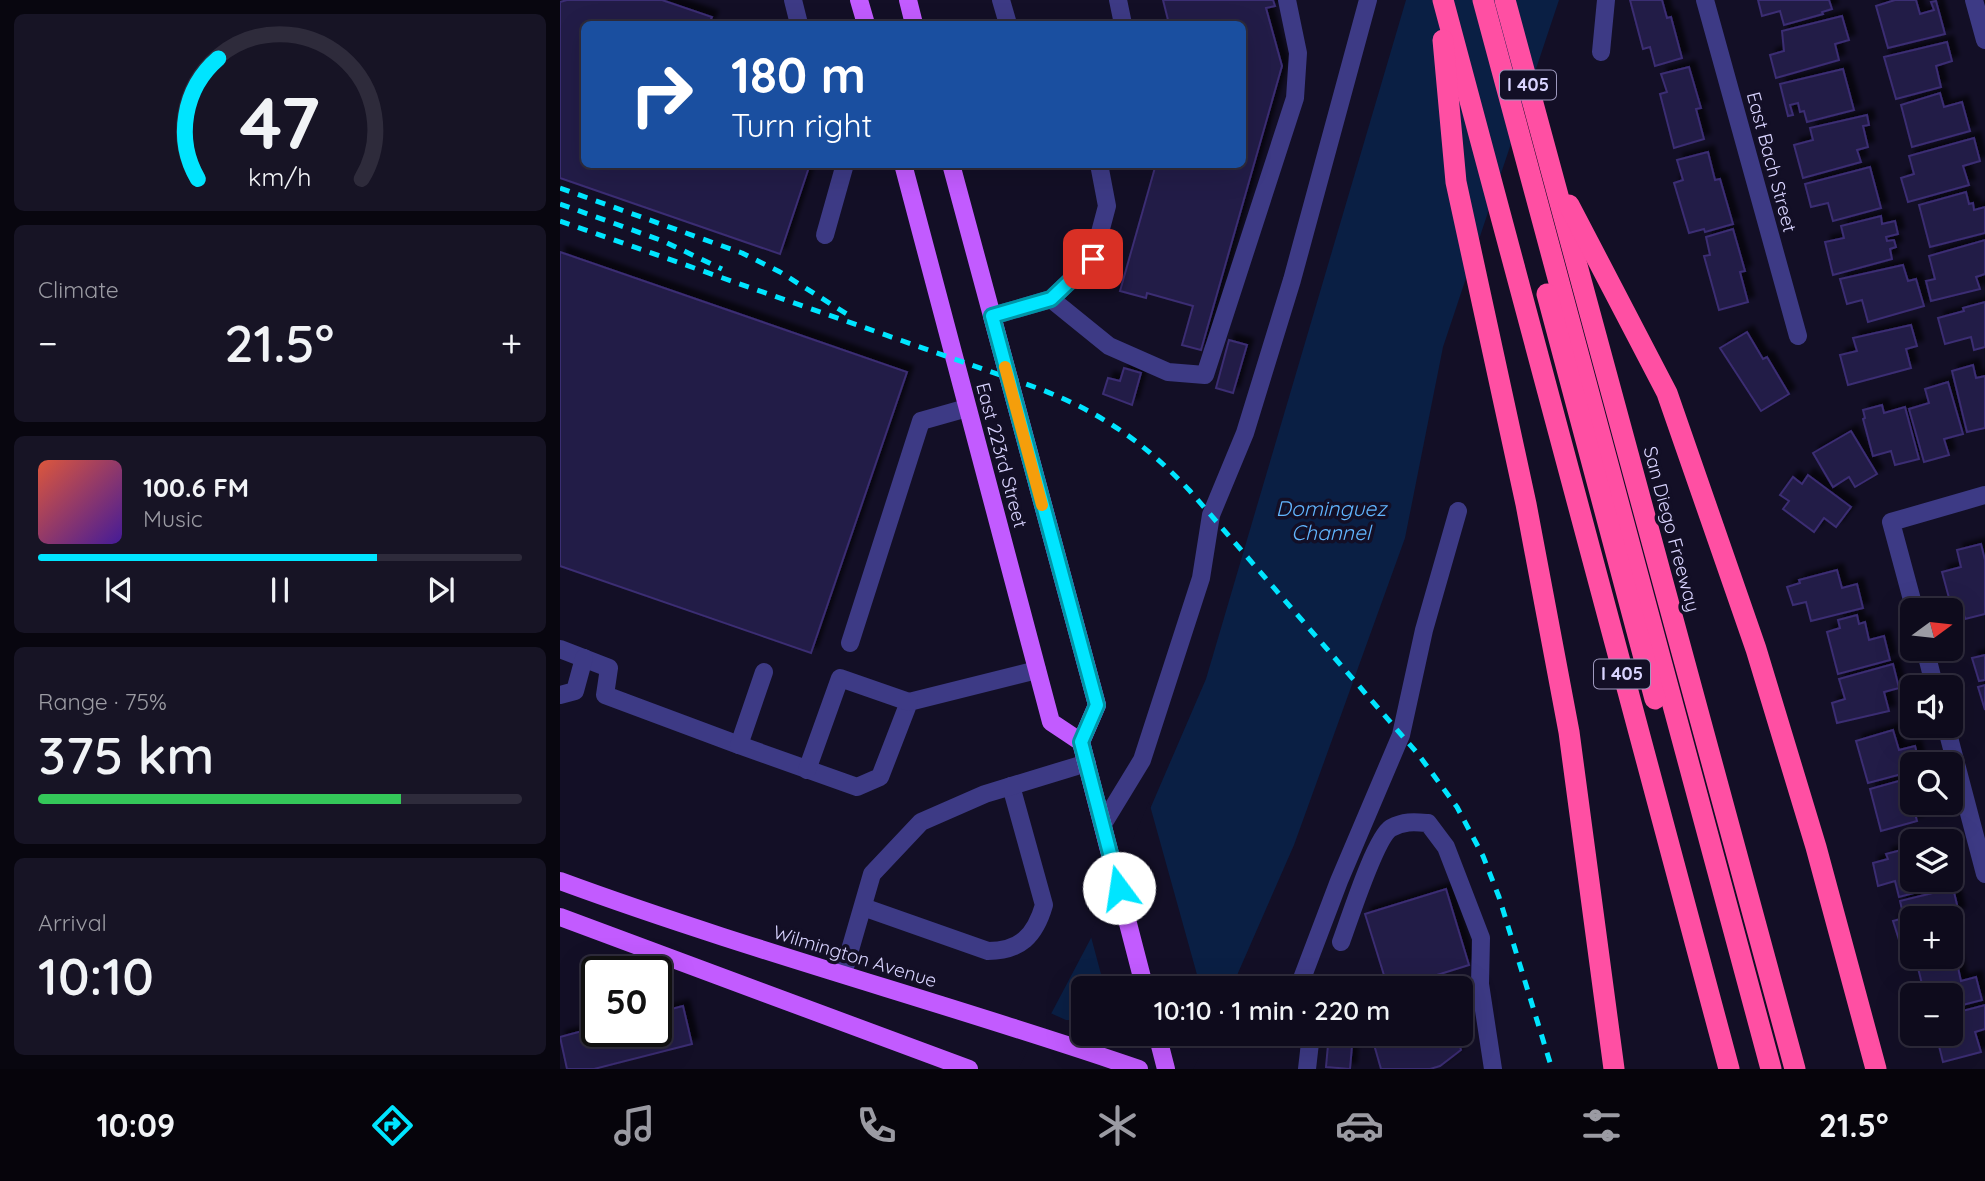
<!DOCTYPE html>
<html lang="en">
<head>
<meta charset="utf-8">
<style>
  :root { --surface:#0e0b1c; --page:#171425; --text:#f1f3f6; --muted:#9b9ba3; --line:#2e2b3b; --accent:#00e5ff }
  body { margin:0; font-family:Quicksand,sans-serif; background:var(--page); color:var(--text); height:100vh; display:flex; flex-direction:column; font-size:26px; white-space:nowrap }
  * { box-sizing:border-box; margin:0 }
  p { font-size:23px; color:var(--muted) }
  .icon { flex:none; width:38px; height:38px; fill:none; stroke:currentColor; stroke-width:2; stroke-linecap:round; stroke-linejoin:round }
  .map { position:relative; flex:1; overflow:hidden }
  .drawer { display:flex; flex-direction:column; gap:14px; padding:14px; background:#08060f; width:560px }
  .drawer>* { flex:none }
  .guide { position:absolute; left:21px; top:21px; width:665px; height:147px; border-radius:10px; box-shadow:0 7px 28px #0002,0 0 0 2px var(--line); background:#1a4fa0; color:#fff; overflow:hidden }
  .needle { width:46px; rotate:75deg }
  .tools { position:absolute; left:1340px; top:598px; display:grid; gap:14px }
  .tools a { display:grid; place-items:center; width:63px; height:63px; border-radius:10px; background:var(--surface); box-shadow:0 7px 28px #0002,0 0 0 2px var(--line); font-size:35px }
  .speed { position:absolute; left:21px; top:956px; display:flex; gap:14px; font-size:35px; font-weight:700; text-align:center }
  .speed>* { display:grid; place-content:center; width:91px; height:91px; border-radius:50%; background:var(--surface); box-shadow:0 7px 28px #0002,0 0 0 2px var(--line); line-height:1 }
  .speed .limit { border:4px solid #111; border-radius:10px; background:#fff; color:#111 }
  .pin { position:absolute; display:grid; place-items:center; width:60px; height:60px; color:#fff; margin:-30px; border-radius:14px; box-shadow:0 4px 10px #0006 }
  .me { position:absolute; width:77px; margin:-38px; rotate:346deg; stroke-linejoin:round; filter:drop-shadow(0 0 5px #0008) }
  .turn { display:flex; align-items:center; gap:24px; height:147px; padding:0 35px; font-size:32px }
  .turn .icon { width:91px; height:91px; stroke-width:2.5 }
  .turn b { display:block; font-size:49px; line-height:60px }
  .big { font-size:52px; font-weight:600; line-height:1.1 }
  .drawer .widget { flex:1; display:flex; flex-direction:column; justify-content:center; gap:10px; min-width:0; padding:0 24px; border-radius:10px; background:var(--page) }
  .drawer .dial { align-items:center; gap:0 }
  .dial svg { height:182px; overflow:visible; fill:none; stroke:var(--line); stroke-width:7; stroke-linecap:round; text-anchor:middle }
  .dial text { fill:var(--text); stroke:none }
  .song { display:flex; align-items:center; gap:21px }
  .cover { width:84px; height:84px; border-radius:10px; background:linear-gradient(135deg,hsl(10 70% 55%),hsl(260 70% 35%)) }
  .played { height:7px; border-radius:4px; background:linear-gradient(90deg,var(--accent) 70%,var(--line) 70%) }
  .keys { display:flex; justify-content:space-around; direction:ltr }
  .heat { display:flex; justify-content:space-between; align-items:center; font-size:38px; direction:ltr }
  .charge { height:10px; border-radius:5px; background:linear-gradient(90deg,#34c759 75%,var(--line) 0) }
  .trip { position:absolute; left:511px; top:976px; width:402px; height:70px; border-radius:10px; background:var(--surface); box-shadow:0 7px 28px #0002,0 0 0 2px var(--line); font-weight:600; line-height:70px; text-align:center }
  .menu { display:flex; height:112px; justify-content:space-around; align-items:center; background:#06040b; color:var(--muted) }
  .menu .icon { width:49px; height:49px }
  .menu .active { color:var(--accent) }
  .menu b { font-size:32px; color:var(--text) }
  main { display:flex; flex:1; min-height:0 }
  .map>svg:first-child { display:block }
  .water { fill:#0a1f44 }
  .pier { fill:#130f26 }
  .building { fill:#241b47; stroke:#3b2d73; stroke-width:2; filter:url(#shadow) }
  .lines { fill:none; stroke-linecap:round; stroke-linejoin:round }
  .minor { stroke:#3d3a85; stroke-width:18 }
  .major { stroke:#c25bff; stroke-width:18 }
  .highway { stroke:#ff4fa3; stroke-width:21 }
  .rail { stroke:#00e5ff; stroke-width:5; stroke-dasharray:10 9; stroke-linecap:butt }
  .route-casing { stroke:#0095a6; stroke-width:18 }
  .route { stroke:#00e5ff; stroke-width:12 }
  .slow { stroke:#f59e0b; stroke-width:12 }
  .labels { text-anchor:middle; stroke-width:7; stroke-linejoin:round; paint-order:stroke }
  .shield { fill:#130f26; stroke:#9e99be; stroke-width:2 }
  .shield-label { font-size:18px; font-weight:bold; fill:#d9d4ff }
  .street-label { font-size:19px; fill:#d9d4ff; stroke:#130f26 }
  .water-label { font-size:21px; font-style:italic; fill:#62b6ff; stroke:#130f26 }
</style>
</head>
<body>
<main>
<section class="drawer">
<div class="widget dial"><svg viewBox="0 0 100 80">
<path d="M14 69A42 42 0 1 1 86 69"/>
<path d="M14 69A42 42 0 0 1 23 16" stroke="#00e5ff"/>
<text x="50" y="56" font-size="32" font-weight="700">47</text>
<text x="50" y="72" font-size="11">km/h</text>
</svg></div>
<div class="widget"><p>Climate</p>
<div class="heat"><a>−</a><b class="big">21.5°</b><a>+</a></div>
</div>
<div class="widget">
<div class="song"><i class="cover"></i><div><b>100.6 FM</b><p>Music</p></div></div>
<div class="played"></div>
<div class="keys"><svg class="icon" aria-label="previous" viewBox="0 0 24 24"><path d="M18 5L8 12l10 7zM5 5v14"/></svg><svg class="icon" aria-label="pause" viewBox="0 0 24 24"><path d="M8 5v14M16 5v14"/></svg><svg class="icon" aria-label="next" viewBox="0 0 24 24"><path d="M6 5l10 7-10 7zM19 5v14"/></svg></div>
</div>
<div class="widget"><p>Range · 75%</p><b class="big">375 km</b><div class="charge"></div></div>
<div class="widget"><p>Arrival</p><b class="big">10:10</b></div>
</section>
<div class="map">
<svg width="1425" height="1069" viewBox="0 0 1425 1069">
  <defs>
    <filter id="shadow"><feDropShadow dx="6" dy="-6" stdDeviation="2" flood-color="#0009"/></filter>
  </defs>
  <rect width="100%" height="100%" fill="#130f26"/>
  <polygon class="water" points="846,0 999,0 883,347 845,538 734,845 671,989 523,989 523,1034 462,1069 550,902 646,679"/>
  <g class="pier">
    <polygon points="589,802 641,989 545,989 530,933 547,900"/>
    <polygon points="488,1012 506,1020 523,1020 523,1034 652,1034 633,1069 458,1069"/>
  </g>
  <g class="building">
    <polygon points="7,0 102,0 152,17 149,24 24,24 24,164 250,164 220,254 0,178 0,2"/>
    <polygon points="603,0 713,0 715,6 706,8 722,66 641,350 622,345 633,306 587,293 586,298 560,291 596,164 682,164 682,24 609,24"/>
    <polygon points="1070,0 1102,0 1107,18 1111,17 1122,58 1095,66 1090,47 1083,49"/>
    <polygon points="1198,0 1269,0 1272,9 1262,12 1263,14 1224,25 1220,11 1202,16"/>
    <polygon points="1335,0 1356,0 1360,14 1374,10 1371,2 1376,1 1385,34 1328,48 1316,6"/>
    <polygon points="1282,16 1289,40 1275,44 1279,60 1216,78 1210,55 1224,51 1222,31"/>
    <polygon points="1387,42 1392,61 1376,66 1381,87 1336,99 1324,57"/>
    <polygon points="1129,67 1141,108 1136,109 1144,139 1114,148 1100,94 1107,92 1101,74"/>
    <polygon points="1283,69 1294,110 1247,122 1244,111 1240,112 1238,103 1230,105 1233,115 1228,116 1220,84"/>
    <polygon points="1380,93 1384,107 1402,102 1410,131 1352,147 1341,105"/>
    <polygon points="1307,115 1309,125 1303,126 1308,147 1297,150 1301,162 1243,178 1234,145 1253,140 1250,128"/>
    <polygon points="1414,138 1420,161 1403,166 1409,185 1348,202 1341,178 1354,174 1349,156"/>
    <polygon points="1148,152 1155,180 1160,179 1173,224 1145,232 1144,229 1129,233 1114,183 1123,180 1117,160"/>
    <polygon points="1310,167 1321,208 1273,221 1268,203 1251,207 1245,184"/>
    <polygon points="1406,192 1409,204 1413,203 1414,210 1425,207 1425,233 1370,247 1359,205"/>
    <polygon points="1321,216 1322,224 1335,221 1338,234 1326,237 1327,241 1334,240 1336,247 1330,249 1332,259 1273,275 1265,242 1284,238 1281,226"/>
    <polygon points="1173,229 1185,271 1180,272 1188,302 1159,310 1144,256 1150,255 1146,237"/>
    <polygon points="1425,240 1425,274 1416,277 1420,289 1371,301 1366,281 1375,279 1369,256"/>
    <polygon points="0,252 347,372 251,653 0,566"/>
    <polygon points="1343,265 1348,281 1356,279 1364,306 1308,322 1302,300 1287,304 1280,279"/>
    <polygon points="1425,302 1425,347 1414,350 1411,337 1385,344 1378,318 1404,311 1403,308"/>
    <polygon points="1351,325 1357,346 1346,349 1351,368 1288,385 1280,355 1297,351 1293,338"/>
    <polygon points="1187,332 1203,359 1207,357 1229,394 1201,411 1160,348"/>
    <polygon points="669,340 687,345 673,393 656,388"/>
    <polygon points="1413,365 1416,378 1425,376 1425,428 1407,432 1392,371"/>
    <polygon points="564,368 581,373 572,405 543,394 548,378 560,381"/>
    <polygon points="1388,382 1403,434 1384,439 1389,455 1364,462 1349,409 1369,403 1365,389"/>
    <polygon points="1322,405 1324,413 1345,407 1359,459 1335,465 1331,451 1313,456 1303,419 1305,418 1303,410"/>
    <polygon points="1291,431 1317,474 1295,487 1289,477 1273,487 1253,453"/>
    <polygon points="1248,475 1291,507 1276,527 1264,518 1254,532 1223,509 1229,501 1220,495 1233,477 1242,484"/>
    <polygon points="1421,544 1425,560 1425,614 1405,619 1402,606 1392,609 1382,572 1401,567 1397,550"/>
    <polygon points="1277,570 1282,588 1297,584 1303,608 1251,621 1246,602 1233,605 1227,587 1240,583 1239,580"/>
    <polygon points="1297,615 1299,624 1305,622 1309,640 1324,636 1330,660 1278,674 1267,632 1280,628 1278,620"/>
    <polygon points="1425,655 1425,680 1419,681 1412,658"/>
    <polygon points="1333,664 1339,688 1324,692 1329,711 1277,723 1272,703 1285,699 1279,679"/>
    <polygon points="1425,685 1425,710 1418,687"/>
    <polygon points="1333,730 1339,750 1355,746 1360,765 1353,765 1353,771 1308,783 1296,741"/>
    <polygon points="1353,777 1352,802 1357,821 1321,831 1310,789"/>
    <polygon points="1353,847 1353,880 1391,880 1391,883 1339,897 1335,881 1318,886 1313,863 1328,859 1326,854"/>
    <polygon points="1393,888 1399,913 1383,916 1384,919 1353,919 1353,945 1350,941 1340,943 1333,921 1344,918 1340,901"/>
    <polygon points="886,889 909,965 877,975 881,989 825,989 828,988 805,914"/>
    <polygon points="1394,950 1401,981 1416,977 1422,1000 1391,1008 1391,996 1365,996 1356,960 1367,957 1391,957 1391,951"/>
    <polygon points="1425,1005 1425,1029 1415,1032 1421,1052 1383,1062 1376,1034 1391,1034 1391,1014"/>
    <polygon points="123,1006 132,1044 34,1069 7,1069 0,1037 37,1027 37,1031 96,1031 96,1013"/>
    <polygon points="769,1034 793,1034 790,1069 766,1067"/>
    <polygon points="811,1034 896,1034 901,1050 880,1066 870,1069 821,1069"/>
  </g>
  <g class="lines">
    <g class="minor">
      <polyline points="233,0 239,24"/>
      <polyline points="441,0 448,24"/>
      <polyline points="558,0 563,24"/>
      <polyline points="1145,0 1238,336"/>
      <polyline points="1414,0 1425,40"/>
      <polyline points="1041,52 1046,0"/>
      <polyline points="265,235 285,164"/>
      <polyline points="491,299 549,346 608,372 645,375 735,98 738,53 727,0"/>
      <polyline points="432,316 491,299 533,259 547,206 539,164"/>
      <polyline points="1355,611 1331,522 1425,495"/>
      <polyline points="290,643 361,421 407,408"/>
      <polyline points="0,649 49,668 45,695 179,745"/>
      <polyline points="1365,649 1375,688"/>
      <polyline points="204,672 179,745 297,787 320,777 349,702 477,670"/>
      <polyline points="0,695 15,691 24,658"/>
      <polyline points="1386,726 1425,874"/>
      <polyline points="247,770 280,678 349,702"/>
      <polyline points="543,824 582,760 641,578 651,515 685,433 732,280 808,0"/>
      <path d="M303,907L428,951C460,951 475,936 484,905L451,786"/>
      <path d="M781,942C789,921 815,838 831,828C844,821 854,822 868,823L886,847L921,938L920,984L933,1069"/>
      <polyline points="283,974 312,874 361,822 425,794 527,763"/>
      <polyline points="738,989 779,881 841,735 864,630 898,511"/>
      <polyline points="747,1069 751,1034"/>
    </g>
    <g class="major">
      <polyline points="299,0 306,24"/>
      <polyline points="348,0 354,24"/>
      <polyline points="343,164 491,722 521,742"/>
      <polyline points="391,164 537,705 521,742 585,989"/>
      <path d="M0,881C190,951 387,1003 579,1069"/>
      <polyline points="0,917 409,1069"/>
      <polyline points="597,1034 606,1069"/>
    </g>
    <g class="highway">
      <polyline points="883,0 1169,1069"/>
      <polyline points="923,0 1211,1069"/>
      <polyline points="945,0 1235,1069"/>
      <polyline points="883,40 896,182 966,504 1009,732 1054,1069"/>
      <polyline points="1009,205 1107,393 1196,649 1256,847 1316,1069"/>
      <polyline points="987,294 1095,699"/>
    </g>
    <g class="rail">
      <polyline points="0,188 182,253 220,272 290,316"/>
      <polyline points="0,204 103,241 162,269"/>
      <path d="M0,221L480,389C542,413 585,443 630,491L858,754L897,807L923,856L939,897L992,1069"/>
    </g>
  </g>
  <g class="lines">
    <defs>
      <polyline id="route" points="533,259 491,299 432,316 537,705 521,742 559,888"/>
    </defs>
    <use href="#route" class="route-casing"/>
    <use href="#route" class="route"/>
    <polyline class="slow" points="445,367 482,505"/>
  </g>
  <g class="labels">
    <g class="shield">
      <rect x="940" y="70.5" width="56" height="29" rx="5"/>
      <rect x="1034" y="659.5" width="56" height="29" rx="5"/>
    </g>
    <g class="shield-label">
      <text x="968" y="91">I 405</text>
      <text x="1062" y="680">I 405</text>
    </g>
    <g class="street-label">
      <text transform="translate(1212 162) rotate(75)" y="7">East Bach Street</text>
      <text transform="translate(442 455) rotate(75)" y="7">East 223rd Street</text>
      <text transform="translate(1112 529) rotate(75)" y="7">San Diego Freeway</text>
      <text transform="translate(295 956) rotate(17)" y="7">Wilmington Avenue</text>
    </g>
    <g class="water-label">
      <text x="771" y="516">Dominguez<tspan x="771" dy="24">Channel</tspan></text>
    </g>
  </g>
</svg>
<div class="tools">
<a><svg class="needle" viewBox="-14 -14 28 28"><path d="M0-13l5 13h-10z" fill="#e53935"/><path d="M0 13l5-13h-10z" fill="#9b9ba3"/></svg></a>
<a><svg class="icon" aria-label="sound" viewBox="0 0 24 24"><path d="M4 9h4l5-4v14l-5-4H4zM17 9q2 3 0 6"/></svg></a>
<a><svg class="icon" aria-label="search" viewBox="0 0 24 24"><circle cx="10" cy="10" r="6"/><path d="M15 15l6 6"/></svg></a>
<a><svg class="icon" aria-label="layers" viewBox="0 0 24 24"><path d="M12 4l9 5-9 5-9-5zM3 14l9 5 9-5"/></svg></a>
<a>+</a>
<a>−</a>
</div>
<div class="speed"><div class="limit">50</div></div>
<div class="pin" style="left:533px;top:259px;background:#d93025"><svg class="icon" aria-label="arrive" viewBox="0 0 24 24"><path d="M6 21V4h12l-3 4 3 4H6"/></svg></div>
<svg class="me" style="left:559px;top:888px" viewBox="-20 -20 40 40"><circle r="19" fill="#fff"/><path d="M0-13L10 11 0 6-10 11z" fill="#00e5ff"/></svg>
<div class="trip">10:10 · 1 min · 220 m</div>
<div class="guide">
<div class="turn"><svg class="icon" aria-label="right" viewBox="0 0 24 24"><path d="M7 20v-9h11M14 6l5 5-5 5"/></svg><div><b>180 m</b>Turn right</div></div>
</div>
</div>
</main>
<nav class="menu">
<b>10:09</b>
<svg class="icon active" aria-label="directions" viewBox="0 0 24 24"><path d="M12 3l9 9-9 9-9-9zM9 14v-3h6M13 9l2 2-2 2"/></svg>
<svg class="icon" aria-label="music" viewBox="0 0 24 24"><path d="M9 18V5l10-2v13"/><circle cx="6" cy="18" r="3"/><circle cx="16" cy="16" r="3"/></svg>
<svg class="icon" aria-label="phone" viewBox="0 0 24 24"><path d="M5 4h4l2 5-3 2q2 4 5 5l2-3 5 2v4C11 20 4 13 5 4z"/></svg>
<svg class="icon" aria-label="climate" viewBox="0 0 24 24"><path d="M12 3v18M4 7l16 10M4 17L20 7"/></svg>
<svg class="icon" aria-label="car" viewBox="0 0 24 24"><path d="M5 17H2v-5l4-1 3-4h7l3 4 3 1v5h-3M9 17h6M6 11h13"/><circle cx="7" cy="17" r="2"/><circle cx="17" cy="17" r="2"/></svg>
<svg class="icon" aria-label="filters" viewBox="0 0 24 24"><path d="M4 7h16M4 17h16"/><circle cx="9" cy="7" r="2"/><circle cx="15" cy="17" r="2"/></svg>
<b>21.5°</b>
</nav>
</body>
</html>
